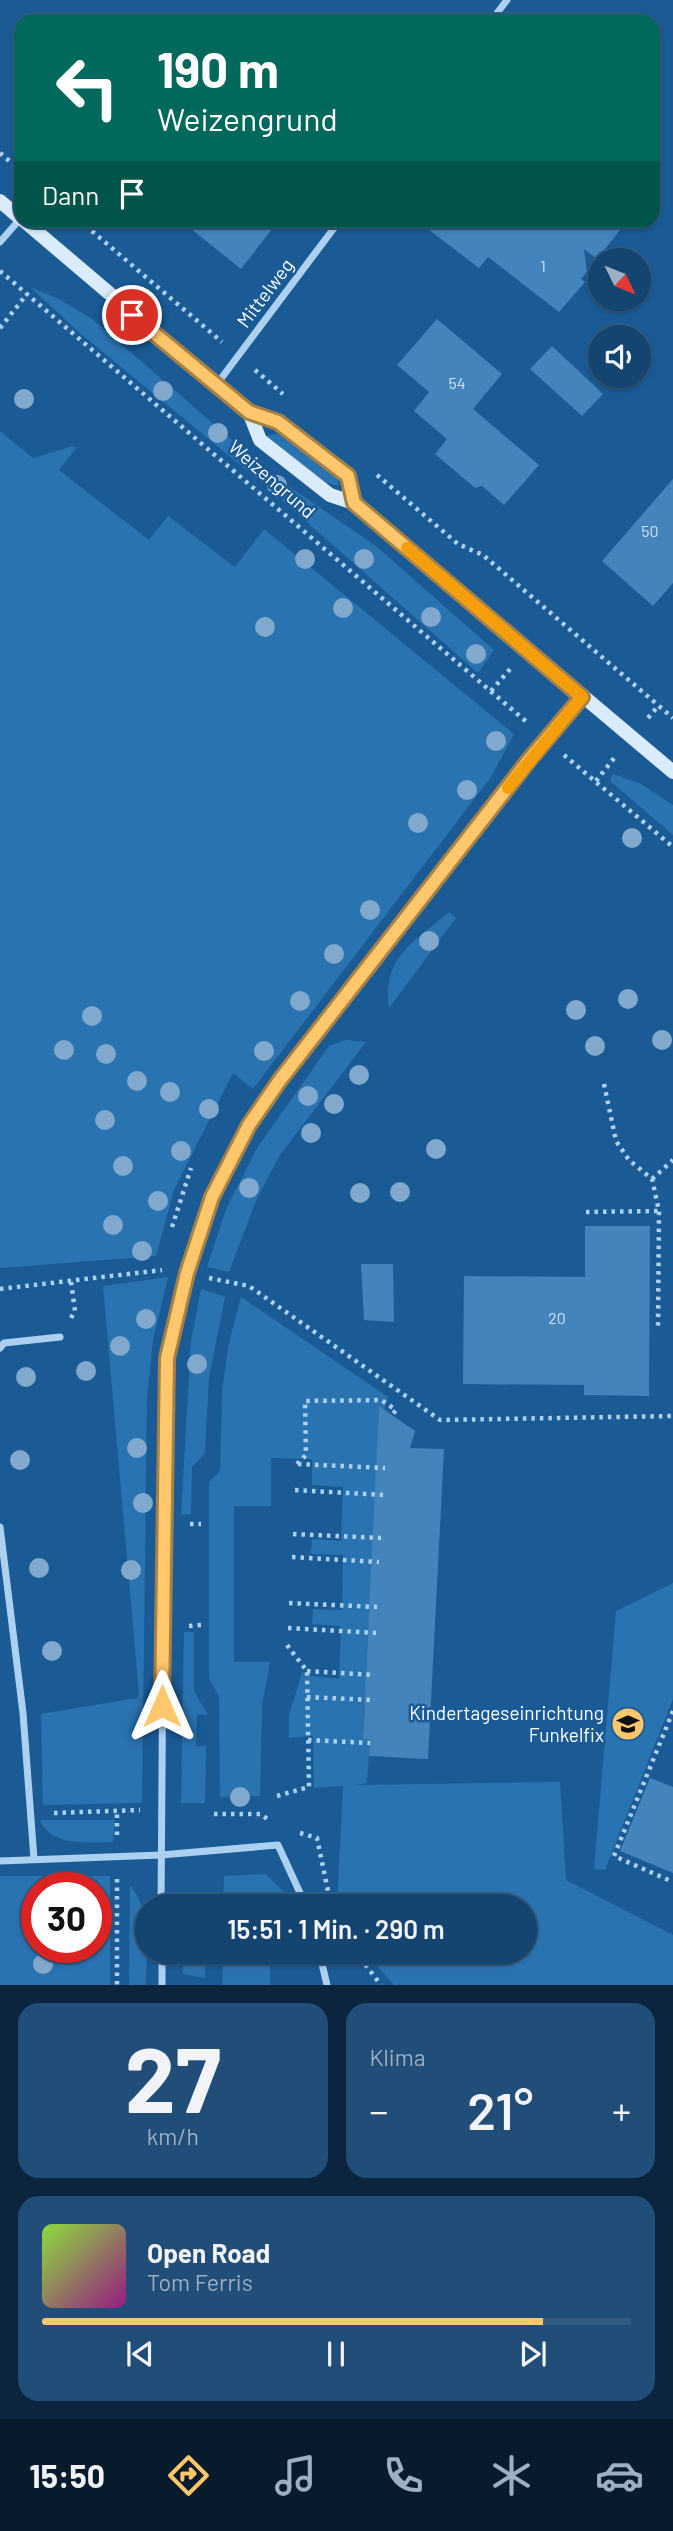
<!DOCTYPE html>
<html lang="de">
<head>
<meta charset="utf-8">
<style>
  :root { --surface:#144470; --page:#214e78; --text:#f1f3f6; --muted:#9db0c3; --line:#335c83; --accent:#ffc76b }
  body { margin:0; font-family:Barlow,sans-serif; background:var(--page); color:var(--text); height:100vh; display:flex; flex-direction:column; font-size:26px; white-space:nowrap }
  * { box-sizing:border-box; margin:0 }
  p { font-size:23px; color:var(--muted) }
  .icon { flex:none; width:38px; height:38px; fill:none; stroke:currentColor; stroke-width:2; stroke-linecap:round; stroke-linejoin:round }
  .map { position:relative; height:1985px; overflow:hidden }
  .details { display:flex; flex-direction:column; gap:18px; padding:18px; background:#0b253e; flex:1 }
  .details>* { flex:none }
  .banner { position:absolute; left:14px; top:14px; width:646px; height:214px; border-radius:21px; box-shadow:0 2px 5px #0004,0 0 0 2px var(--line); background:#00695c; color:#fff; overflow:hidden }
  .needle { width:46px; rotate:133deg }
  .controls { position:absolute; left:588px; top:248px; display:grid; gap:14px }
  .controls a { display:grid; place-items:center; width:63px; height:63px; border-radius:50%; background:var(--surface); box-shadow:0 2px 5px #0004,0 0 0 2px var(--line); font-size:35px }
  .speed { position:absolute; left:21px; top:1872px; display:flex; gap:14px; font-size:35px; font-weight:700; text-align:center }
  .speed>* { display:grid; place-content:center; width:91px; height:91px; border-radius:50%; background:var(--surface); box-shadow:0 2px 5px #0004,0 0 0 2px var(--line); line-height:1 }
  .speed .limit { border:10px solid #d22; background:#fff; color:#111 }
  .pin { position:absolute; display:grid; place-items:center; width:60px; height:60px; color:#fff; margin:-30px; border:4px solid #fff; border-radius:50%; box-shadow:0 2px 7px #0007 }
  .me { position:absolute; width:77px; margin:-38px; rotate:0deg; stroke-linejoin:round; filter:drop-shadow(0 0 5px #0008) }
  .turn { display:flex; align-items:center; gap:24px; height:147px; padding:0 28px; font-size:32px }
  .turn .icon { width:91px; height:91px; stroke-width:2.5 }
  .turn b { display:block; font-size:49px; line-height:60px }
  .then { display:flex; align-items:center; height:66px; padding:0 28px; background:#0003; gap:14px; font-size:26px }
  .big { font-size:52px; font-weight:600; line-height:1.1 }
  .details .card { flex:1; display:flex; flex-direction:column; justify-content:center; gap:10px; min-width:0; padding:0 24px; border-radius:21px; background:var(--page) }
  .details .dial { align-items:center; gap:0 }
  .dial b { font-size:91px; line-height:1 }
  .song { display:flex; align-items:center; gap:21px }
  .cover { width:84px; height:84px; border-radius:10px; background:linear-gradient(135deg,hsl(90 70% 55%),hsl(310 70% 35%)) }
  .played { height:7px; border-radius:4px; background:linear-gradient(90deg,var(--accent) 85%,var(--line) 85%) }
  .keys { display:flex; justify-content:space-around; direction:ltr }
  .heat { display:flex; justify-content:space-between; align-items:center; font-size:38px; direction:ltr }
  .details .tiles { flex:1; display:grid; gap:18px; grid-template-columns:1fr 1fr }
  .card:last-child { grid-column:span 2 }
  .trip { position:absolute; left:135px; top:1894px; width:402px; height:70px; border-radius:35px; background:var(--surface); box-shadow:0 2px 5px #0004,0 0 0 2px var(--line); font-weight:600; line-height:70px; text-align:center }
  .tabs { display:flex; height:112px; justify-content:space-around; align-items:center; background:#081b2d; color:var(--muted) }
  .tabs .icon { width:49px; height:49px }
  .tabs .on { color:var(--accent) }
  .tabs b { font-size:32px; color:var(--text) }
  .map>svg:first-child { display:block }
  .green { fill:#2a73b1; fill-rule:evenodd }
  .building { fill:#4384bc }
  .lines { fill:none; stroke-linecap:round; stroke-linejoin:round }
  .path { stroke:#acd1f0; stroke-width:4.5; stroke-dasharray:3.5 5; stroke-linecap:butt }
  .street { stroke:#acd1f0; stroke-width:7 }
  .secondary { stroke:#daebfb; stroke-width:14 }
  .tree { fill:#80a9cd }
  .route-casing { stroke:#a68146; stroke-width:18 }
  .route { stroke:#ffc76b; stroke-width:12 }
  .slow { stroke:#f59e0b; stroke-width:12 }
  .labels { text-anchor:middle; stroke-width:5; stroke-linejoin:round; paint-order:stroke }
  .number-label { font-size:16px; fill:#d0e0ee }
  .street-label { font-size:19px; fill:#fff; stroke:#1a5a95 }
  .poi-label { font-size:19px; fill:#fff; stroke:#1a5a95; text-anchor:end }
</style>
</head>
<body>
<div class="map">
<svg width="673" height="1985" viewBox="0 0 673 1985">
  <rect width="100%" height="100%" fill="#1a5a95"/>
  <g class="green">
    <polygon points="30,287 59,299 92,319 274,476 376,546 494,650 478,673 267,487 81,334"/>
    <polygon points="0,431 33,458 73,446 76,448 59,470 149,540 168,516 235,567 264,529 514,734 491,777 253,1089 233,1073 174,1190 156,1256 0,1268"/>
    <polygon points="278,434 332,471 338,478 339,486 327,483 266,440 268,435"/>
    <polygon points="613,774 641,784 673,805 673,835 610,781"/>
    <path d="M449,912L456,918L389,1008C382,957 414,942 449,912Z"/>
    <polygon points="346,1040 366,1042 280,1155 257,1198 229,1272 207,1267 226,1209 257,1148 329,1046"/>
    <polygon points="168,1277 153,1340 147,1398 142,1803 43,1805 41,1714 137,1698 139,1694 103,1286"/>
    <polygon points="201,1289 225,1297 209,1377 205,1453 192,1467 191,1514 181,1515 191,1341"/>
    <polygon points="241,1297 388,1397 384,1409 368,1636 366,1669 372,1704 364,1705 363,1738 370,1739 367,1783 356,1785 560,1782 566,1880 673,1935 673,1985 394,1985 366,1953 525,1951 525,1906 337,1906 343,1786 314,1788 313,1736 289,1738 289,1715 303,1670 304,1675 339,1679 341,1626 312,1624 313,1609 342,1610 343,1555 311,1554 312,1539 341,1541 343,1487 312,1485 312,1459 271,1458 271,1506 234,1506 234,1662 270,1662 262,1706 260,1796 220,1797 219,1696 209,1679 209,1482 220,1471 222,1392 228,1347"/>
    <polygon points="673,1583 673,1699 605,1870 594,1869 616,1611"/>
    <polygon points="184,1632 194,1632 194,1691 208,1715 197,1714 196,1746 206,1746 205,1803 181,1803"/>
    <path d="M40,1820H115L113,1842C88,1842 51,1847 40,1820Z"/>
    <polygon points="265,1874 294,1901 294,1906 223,1906 224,1876"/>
    <path d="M0,1876H110V1985H0ZM37,1888H96V1948H37Z"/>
    <path d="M130,1885C153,1914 146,1950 146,1985H129Z"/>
    <polygon points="183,1951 205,1951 205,1978 183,1974"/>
    <polygon points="223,1951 295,1951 295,1957 270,1956 270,1985 222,1985"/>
  </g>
  <g class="building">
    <polygon points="180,220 279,220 241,269"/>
    <polygon points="416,220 628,220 597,259 584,249 587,272 581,279 585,282 559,312 488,257 479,268"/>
    <polygon points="437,319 502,374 473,409 539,465 504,505 482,486 475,488 435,454 447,439 414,411 429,392 397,365"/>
    <polygon points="552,346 603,394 582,416 530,369"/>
    <polygon points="673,479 673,583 653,606 602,561"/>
    <polygon points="585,1226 650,1226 649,1396 584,1395 584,1385 463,1384 464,1276 585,1277"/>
    <polygon points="361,1264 393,1264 394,1322 364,1320"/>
    <polygon points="379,1406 415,1431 410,1448 444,1449 428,1759 369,1756 370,1739 363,1739"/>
    <polygon points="650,1778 673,1787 673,1873 620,1851"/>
  </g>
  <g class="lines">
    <g class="path">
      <polyline points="0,153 21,171"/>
      <polyline points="79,220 222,342"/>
      <polyline points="0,271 529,724"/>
      <polyline points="0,328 27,294"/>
      <polyline points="255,370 283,394"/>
      <polyline points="377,475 458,544 483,555 673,718"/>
      <polyline points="491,691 511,668"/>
      <polyline points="648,718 659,705"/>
      <polyline points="564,755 673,847"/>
      <polyline points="596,781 615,757"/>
      <polyline points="604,1084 616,1141 629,1160 652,1179 659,1211 658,1328"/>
      <polyline points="652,1179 673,1160"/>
      <polyline points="586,1212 658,1211"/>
      <polyline points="172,1227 191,1168"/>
      <polyline points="209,1278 249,1286 440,1420 673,1416"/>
      <polyline points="0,1289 162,1270"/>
      <polyline points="71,1318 75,1311 71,1282"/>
      <polyline points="297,1464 306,1455 305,1401 381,1400 396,1410 392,1415"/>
      <polyline points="298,1464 385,1468"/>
      <polyline points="295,1490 383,1495"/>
      <polyline points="190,1524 201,1524"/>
      <polyline points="293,1534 381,1538"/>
      <polyline points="292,1557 379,1562"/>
      <polyline points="289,1603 377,1607"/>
      <polyline points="189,1626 201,1625"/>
      <polyline points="288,1628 376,1633"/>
      <polyline points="307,1671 374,1675"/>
      <polyline points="307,1697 372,1700"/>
      <polyline points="673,1711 614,1856 673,1882"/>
      <polyline points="308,1740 370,1743"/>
      <polyline points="277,1796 309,1787 307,1671 287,1645"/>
      <polyline points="54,1813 140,1810"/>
      <polyline points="214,1814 261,1814 270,1821"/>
      <polyline points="300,1833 317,1838 328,1891"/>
      <polyline points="117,1835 117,1811"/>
      <polyline points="117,1879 117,1985"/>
      <polyline points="355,1951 381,1985"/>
    </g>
    <g class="street">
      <polyline points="491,21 507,0"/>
      <polyline points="0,242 20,219"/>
      <polyline points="217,384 340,220"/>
      <polyline points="0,1348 4,1343 60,1337"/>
      <polyline points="0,1527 23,1713 34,1859"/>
      <polyline points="0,1861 161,1855 278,1845 306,1906"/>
      <path d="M161,1906L165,1379C172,1294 205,1197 250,1124C289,1060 342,1002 388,943C452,860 515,777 582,697"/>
      <polyline points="162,1951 162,1985"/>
      <polyline points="319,1951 327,1985"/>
    </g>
    <g class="secondary">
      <polyline points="0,201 21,219"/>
      <polyline points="23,220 249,412 278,422 348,476 354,503"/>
      <polyline points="249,412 260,440 330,495 354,503 673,772"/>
    </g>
  </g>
  <g class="tree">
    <circle cx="163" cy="391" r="10"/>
    <circle cx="24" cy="399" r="10"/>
    <circle cx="218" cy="433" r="10"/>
    <circle cx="277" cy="485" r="10"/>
    <circle cx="305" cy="559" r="10"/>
    <circle cx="364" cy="559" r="10"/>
    <circle cx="343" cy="608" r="10"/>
    <circle cx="431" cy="617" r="10"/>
    <circle cx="265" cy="627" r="10"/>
    <circle cx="476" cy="654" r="10"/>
    <circle cx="496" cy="741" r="10"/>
    <circle cx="467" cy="790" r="10"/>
    <circle cx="418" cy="823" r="10"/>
    <circle cx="632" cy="838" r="10"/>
    <circle cx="370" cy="910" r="10"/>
    <circle cx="429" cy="941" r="10"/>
    <circle cx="334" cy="954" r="10"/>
    <circle cx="628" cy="999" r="10"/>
    <circle cx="300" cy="1001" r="10"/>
    <circle cx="576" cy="1010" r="10"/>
    <circle cx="92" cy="1016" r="10"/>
    <circle cx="662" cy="1040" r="10"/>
    <circle cx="595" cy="1046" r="10"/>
    <circle cx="64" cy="1050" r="10"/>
    <circle cx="264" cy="1051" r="10"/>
    <circle cx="106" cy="1054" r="10"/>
    <circle cx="359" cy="1075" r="10"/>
    <circle cx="137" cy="1081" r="10"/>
    <circle cx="170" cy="1092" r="10"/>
    <circle cx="308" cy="1096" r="10"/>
    <circle cx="334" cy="1104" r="10"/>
    <circle cx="209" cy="1109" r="10"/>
    <circle cx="105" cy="1120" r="10"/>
    <circle cx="311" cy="1133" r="10"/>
    <circle cx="436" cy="1149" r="10"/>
    <circle cx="181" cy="1151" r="10"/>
    <circle cx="123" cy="1166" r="10"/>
    <circle cx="249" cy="1188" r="10"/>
    <circle cx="400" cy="1192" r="10"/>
    <circle cx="360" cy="1193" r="10"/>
    <circle cx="158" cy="1201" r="10"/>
    <circle cx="113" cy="1225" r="10"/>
    <circle cx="142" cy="1251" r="10"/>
    <circle cx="146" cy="1319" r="10"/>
    <circle cx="120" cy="1346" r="10"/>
    <circle cx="197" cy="1364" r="10"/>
    <circle cx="86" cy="1371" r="10"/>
    <circle cx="26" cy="1377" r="10"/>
    <circle cx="137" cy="1448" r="10"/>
    <circle cx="20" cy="1460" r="10"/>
    <circle cx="143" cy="1503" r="10"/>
    <circle cx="39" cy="1568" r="10"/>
    <circle cx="131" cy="1570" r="10"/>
    <circle cx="52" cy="1651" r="10"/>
    <circle cx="240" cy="1797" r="10"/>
    <circle cx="43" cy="1964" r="10"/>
  </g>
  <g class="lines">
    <defs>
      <polyline id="route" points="132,315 249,412 278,422 348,476 354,503 582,697 529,760 280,1080 249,1125 212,1197 187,1273 167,1358 162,1706"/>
    </defs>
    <use href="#route" class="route-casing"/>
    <use href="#route" class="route"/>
    <polyline class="slow" points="407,548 582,697 508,788"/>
  </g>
  <defs>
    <symbol id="school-disc" viewBox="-11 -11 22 22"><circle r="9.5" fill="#ffc76b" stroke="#1a5a95"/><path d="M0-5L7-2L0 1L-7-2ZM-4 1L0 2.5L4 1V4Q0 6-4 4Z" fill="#111"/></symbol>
  </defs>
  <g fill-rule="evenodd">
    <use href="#school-disc" x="609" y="1705" width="38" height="38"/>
  </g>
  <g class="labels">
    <g class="number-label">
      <text x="543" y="272">1</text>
      <text x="457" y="389">54</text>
      <text x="650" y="537">50</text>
      <text x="557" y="1324">20</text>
    </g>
    <g class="street-label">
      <text transform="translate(265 293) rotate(-53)" y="7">Mittelweg</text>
      <text transform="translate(272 479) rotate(41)" y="7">Weizengrund</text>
    </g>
    <g class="poi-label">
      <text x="604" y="1720">Kindertageseinrichtung<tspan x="604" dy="22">Funkelfix</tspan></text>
    </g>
  </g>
</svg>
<div class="controls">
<a><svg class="needle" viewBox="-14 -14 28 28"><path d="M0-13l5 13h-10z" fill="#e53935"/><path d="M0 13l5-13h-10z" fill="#9db0c3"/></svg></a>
<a><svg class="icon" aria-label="sound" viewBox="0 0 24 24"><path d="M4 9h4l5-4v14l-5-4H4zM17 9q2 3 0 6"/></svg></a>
</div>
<div class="speed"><div class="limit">30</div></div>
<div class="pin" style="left:132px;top:315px;background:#d93025"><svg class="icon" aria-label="arrive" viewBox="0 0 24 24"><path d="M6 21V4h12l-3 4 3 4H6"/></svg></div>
<svg class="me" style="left:162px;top:1706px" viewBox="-20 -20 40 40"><path d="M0-17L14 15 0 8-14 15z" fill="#ffc76b" stroke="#fff" stroke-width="4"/></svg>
<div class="trip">15:51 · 1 Min. · 290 m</div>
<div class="banner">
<div class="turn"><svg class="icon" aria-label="left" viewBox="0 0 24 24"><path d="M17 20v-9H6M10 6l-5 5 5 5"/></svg><div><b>190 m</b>Weizengrund</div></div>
<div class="then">Dann<svg class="icon" aria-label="arrive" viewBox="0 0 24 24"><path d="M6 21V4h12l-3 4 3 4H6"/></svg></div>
</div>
</div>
<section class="details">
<div class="tiles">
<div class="card dial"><b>27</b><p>km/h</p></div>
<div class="card"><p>Klima</p>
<div class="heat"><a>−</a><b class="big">21°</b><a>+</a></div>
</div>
<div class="card">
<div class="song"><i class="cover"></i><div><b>Open Road</b><p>Tom Ferris</p></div></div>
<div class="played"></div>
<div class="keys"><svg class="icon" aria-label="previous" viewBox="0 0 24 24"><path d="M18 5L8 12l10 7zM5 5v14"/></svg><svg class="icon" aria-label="pause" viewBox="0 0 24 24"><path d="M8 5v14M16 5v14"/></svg><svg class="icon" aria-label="next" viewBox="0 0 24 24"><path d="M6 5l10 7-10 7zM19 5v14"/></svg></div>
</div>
</div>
</section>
<nav class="tabs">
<b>15:50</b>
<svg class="icon on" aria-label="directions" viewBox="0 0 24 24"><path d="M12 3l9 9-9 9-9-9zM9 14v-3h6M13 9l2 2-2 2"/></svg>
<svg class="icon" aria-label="music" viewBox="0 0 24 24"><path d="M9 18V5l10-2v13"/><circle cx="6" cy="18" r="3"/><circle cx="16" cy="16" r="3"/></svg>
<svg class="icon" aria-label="phone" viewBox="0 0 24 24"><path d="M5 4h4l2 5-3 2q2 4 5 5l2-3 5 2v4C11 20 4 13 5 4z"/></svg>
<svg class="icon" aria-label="climate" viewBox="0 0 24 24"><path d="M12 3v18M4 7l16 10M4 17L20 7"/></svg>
<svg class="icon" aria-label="car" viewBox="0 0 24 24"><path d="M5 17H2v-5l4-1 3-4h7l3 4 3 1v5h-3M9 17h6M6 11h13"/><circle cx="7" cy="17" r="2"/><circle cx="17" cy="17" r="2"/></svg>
</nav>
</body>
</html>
